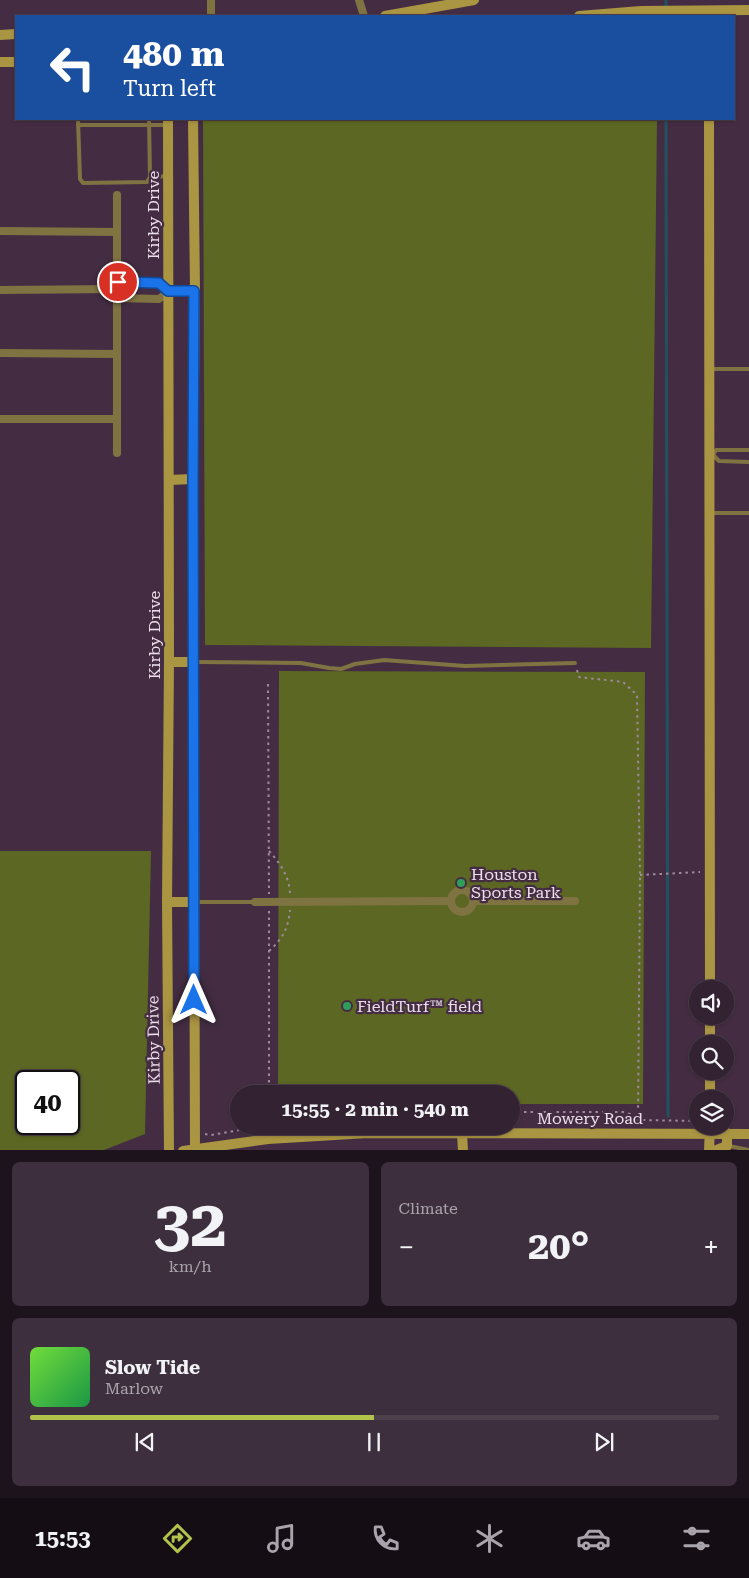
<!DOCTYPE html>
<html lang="en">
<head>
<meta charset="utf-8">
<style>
  :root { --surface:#332232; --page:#3e2f3e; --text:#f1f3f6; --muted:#a9a4ac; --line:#4e3f4d; --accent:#b2c34c }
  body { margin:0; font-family:"Roboto Serif",serif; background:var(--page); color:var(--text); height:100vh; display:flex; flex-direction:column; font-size:19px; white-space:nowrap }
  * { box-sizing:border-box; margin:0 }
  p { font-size:16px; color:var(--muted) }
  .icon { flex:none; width:28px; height:28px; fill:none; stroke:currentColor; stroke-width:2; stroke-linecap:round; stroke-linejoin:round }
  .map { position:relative; height:1150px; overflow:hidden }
  .details { display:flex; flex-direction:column; gap:12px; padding:12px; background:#1c131c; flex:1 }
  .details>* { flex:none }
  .guide { position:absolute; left:15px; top:15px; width:720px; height:105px; border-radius:0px; box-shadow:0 1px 4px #0004,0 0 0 1px var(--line); background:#1a4fa0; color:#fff; overflow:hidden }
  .controls { position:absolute; left:689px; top:980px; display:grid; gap:10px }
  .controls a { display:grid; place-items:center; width:45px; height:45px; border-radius:50%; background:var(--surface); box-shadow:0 1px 4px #0004,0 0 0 1px var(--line); font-size:25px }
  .speed { position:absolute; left:15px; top:1070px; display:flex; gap:10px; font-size:25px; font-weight:700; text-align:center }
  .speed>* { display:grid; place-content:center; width:65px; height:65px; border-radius:50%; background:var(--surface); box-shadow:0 1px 4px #0004,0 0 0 1px var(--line); line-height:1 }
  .speed .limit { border:2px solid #111; border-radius:8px; background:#fff; color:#111 }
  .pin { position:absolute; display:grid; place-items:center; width:42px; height:42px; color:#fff; margin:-21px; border:2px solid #fff; border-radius:50%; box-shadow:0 1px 5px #0007 }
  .me { position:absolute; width:55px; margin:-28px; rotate:0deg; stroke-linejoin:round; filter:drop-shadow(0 0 4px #0008) }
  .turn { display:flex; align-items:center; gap:18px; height:105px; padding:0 25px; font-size:22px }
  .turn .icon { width:65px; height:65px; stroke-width:2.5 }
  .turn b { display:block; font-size:35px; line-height:42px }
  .big { font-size:38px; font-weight:700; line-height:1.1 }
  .details .widget { flex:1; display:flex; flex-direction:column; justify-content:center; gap:8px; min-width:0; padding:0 18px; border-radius:8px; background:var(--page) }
  .details .dial { align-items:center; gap:0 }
  .dial b { font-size:65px; line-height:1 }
  .song { display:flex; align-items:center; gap:15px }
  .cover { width:60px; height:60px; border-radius:8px; background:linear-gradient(135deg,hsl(100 70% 55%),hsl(140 70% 35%)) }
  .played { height:5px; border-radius:2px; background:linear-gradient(90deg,var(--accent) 50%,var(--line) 50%) }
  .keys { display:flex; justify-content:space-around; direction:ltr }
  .heat { display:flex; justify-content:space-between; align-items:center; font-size:28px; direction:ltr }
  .details .tiles { flex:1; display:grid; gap:12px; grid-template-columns:1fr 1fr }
  .widget:last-child { grid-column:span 2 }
  .trip { position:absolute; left:230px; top:1085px; width:290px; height:50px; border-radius:25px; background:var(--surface); box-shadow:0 1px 4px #0004,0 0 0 1px var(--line); font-weight:700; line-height:50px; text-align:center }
  .tab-bar { display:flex; height:80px; justify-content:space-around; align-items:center; background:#140e14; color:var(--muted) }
  .tab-bar .icon { width:35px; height:35px }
  .tab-bar .on { color:var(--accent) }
  .tab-bar b { font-size:22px; color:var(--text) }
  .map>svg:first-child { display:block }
  .green { fill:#5b6722; fill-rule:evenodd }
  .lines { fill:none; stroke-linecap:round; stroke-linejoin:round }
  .stream { stroke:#215260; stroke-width:3 }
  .path { stroke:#9d8a9c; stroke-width:2; stroke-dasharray:2.5 4; stroke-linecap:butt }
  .lane { stroke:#807342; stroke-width:4 }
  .street { stroke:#807342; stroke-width:8 }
  .secondary { stroke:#aa9542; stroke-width:10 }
  .route-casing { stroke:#114b97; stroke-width:12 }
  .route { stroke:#1a73e8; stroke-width:9 }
  .leisure-dot { fill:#2e9e5b; stroke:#442d43; stroke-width:2 }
  .labels { text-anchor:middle; stroke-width:4.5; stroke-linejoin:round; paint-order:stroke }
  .street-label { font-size:16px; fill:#eddeec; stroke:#442d43 }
  .poi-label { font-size:16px; fill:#eddeec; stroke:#442d43; text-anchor:start }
</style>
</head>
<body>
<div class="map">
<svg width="749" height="1151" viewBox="0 0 749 1151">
  <rect width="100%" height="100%" fill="#442d43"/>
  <g class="green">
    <polygon points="203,119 657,119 651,648 205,645"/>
    <polygon points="279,671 645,672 643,1104 511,1104 511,1094 278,1094"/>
    <path d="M0,851H151L145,1134L104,1150H0ZM69,1081V1124H26V1081Z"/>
  </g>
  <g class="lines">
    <g class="stream">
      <polyline points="666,0 666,16"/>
      <polyline points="666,119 668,1116"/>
    </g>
    <g class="path">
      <polyline points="577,670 579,677 623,682 637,695 640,875 638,1120 698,1121"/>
      <polyline points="268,684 269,894"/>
      <path d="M269,851C280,863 289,876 290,893"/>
      <polyline points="640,875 700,872"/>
      <polyline points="269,911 269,1094"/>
      <path d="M269,951C283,938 288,929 290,910"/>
      <polyline points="511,1112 623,1112 630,1114 632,1123"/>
      <polyline points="205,1134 211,1135 263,1126"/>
    </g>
    <g class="lane">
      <polyline points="78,119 80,179 83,183 147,182 150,177 168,176"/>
      <polyline points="149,119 150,177"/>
      <polyline points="78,125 168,125"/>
      <polyline points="710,369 749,369"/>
      <polyline points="710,455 713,455 719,461 749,462"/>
      <polyline points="713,455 716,450 749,450"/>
      <polyline points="710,513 749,513"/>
      <polyline points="196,662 301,663 329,668 341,669 355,664 384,660 465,666 575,663"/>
      <polyline points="196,902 254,902"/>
      <polyline points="729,1146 749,1150"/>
    </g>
    <g class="street">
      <polyline points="359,0 364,16"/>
      <polyline points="211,16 211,0"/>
      <polyline points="0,231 117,232"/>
      <polyline points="0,290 117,289"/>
      <polyline points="117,298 159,299 169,291 159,283 117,282"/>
      <polyline points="0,353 117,354"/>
      <polyline points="0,419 117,419"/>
      <polyline points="117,453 117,195"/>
      <circle cx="462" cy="901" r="11"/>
      <polyline points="473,901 575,901"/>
      <polyline points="255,902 451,901"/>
    </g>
    <g class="secondary">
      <polyline points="385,16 474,0"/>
      <polyline points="579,16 641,11 749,10"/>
      <polyline points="0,35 16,34"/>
      <polyline points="0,62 16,62"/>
      <polyline points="168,119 169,662 167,902 169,1151"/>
      <polyline points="193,119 195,291 193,479 195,1151"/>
      <polyline points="709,119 710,989"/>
      <polyline points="169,291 195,291"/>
      <polyline points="169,480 193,479"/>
      <polyline points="169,662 194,662"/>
      <polyline points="167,902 194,902"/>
      <polyline points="710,1044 710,1016"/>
      <polyline points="710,1099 710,1071"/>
      <polyline points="462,1133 463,1151"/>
      <polyline points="183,1151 268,1139 368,1133 749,1134"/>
      <polyline points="709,1151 710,1126"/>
      <polyline points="714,1151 727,1146 727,1133"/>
    </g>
  </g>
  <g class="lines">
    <defs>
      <polyline id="route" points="118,282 159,283 168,291 194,291 193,480 194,1000"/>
    </defs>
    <use href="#route" class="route-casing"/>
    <use href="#route" class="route"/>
  </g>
  <g class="leisure-dot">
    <circle cx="461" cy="883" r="5"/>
    <circle cx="347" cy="1006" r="5"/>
  </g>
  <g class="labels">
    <g class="street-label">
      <text transform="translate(153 215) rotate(-90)" y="6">Kirby Drive</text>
      <text transform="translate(154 635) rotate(-90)" y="6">Kirby Drive</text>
      <text transform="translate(153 1040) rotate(-91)" y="6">Kirby Drive</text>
      <text x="590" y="1124">Mowery Road</text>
    </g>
    <g class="poi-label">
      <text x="471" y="880">Houston<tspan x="471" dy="18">Sports Park</tspan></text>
      <text x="357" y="1012">FieldTurf™ field</text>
    </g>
  </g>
</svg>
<div class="controls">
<a><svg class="icon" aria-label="sound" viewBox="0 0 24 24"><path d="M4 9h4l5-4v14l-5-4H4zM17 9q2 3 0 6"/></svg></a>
<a><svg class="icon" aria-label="search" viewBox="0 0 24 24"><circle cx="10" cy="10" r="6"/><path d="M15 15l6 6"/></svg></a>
<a><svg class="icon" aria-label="layers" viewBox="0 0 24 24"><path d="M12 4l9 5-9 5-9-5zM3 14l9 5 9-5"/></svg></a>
</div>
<div class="speed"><div class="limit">40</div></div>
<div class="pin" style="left:118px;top:282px;background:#d93025"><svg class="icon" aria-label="arrive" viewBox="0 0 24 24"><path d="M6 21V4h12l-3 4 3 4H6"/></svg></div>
<svg class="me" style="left:194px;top:1000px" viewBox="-20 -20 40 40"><path d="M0-17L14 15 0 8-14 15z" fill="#1a73e8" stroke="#fff" stroke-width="4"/></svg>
<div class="trip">15:55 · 2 min · 540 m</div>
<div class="guide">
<div class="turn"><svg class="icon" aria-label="left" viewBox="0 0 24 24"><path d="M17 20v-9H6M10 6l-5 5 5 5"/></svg><div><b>480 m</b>Turn left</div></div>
</div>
</div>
<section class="details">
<div class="tiles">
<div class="widget dial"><b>32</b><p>km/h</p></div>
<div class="widget"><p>Climate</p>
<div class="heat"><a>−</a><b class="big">20°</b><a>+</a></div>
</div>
<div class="widget">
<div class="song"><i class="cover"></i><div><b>Slow Tide</b><p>Marlow</p></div></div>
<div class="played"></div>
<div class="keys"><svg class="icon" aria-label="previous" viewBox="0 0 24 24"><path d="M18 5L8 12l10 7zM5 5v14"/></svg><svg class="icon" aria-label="pause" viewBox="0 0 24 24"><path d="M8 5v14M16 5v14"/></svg><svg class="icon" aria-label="next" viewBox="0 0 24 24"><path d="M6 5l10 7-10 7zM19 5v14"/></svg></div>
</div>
</div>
</section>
<nav class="tab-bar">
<b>15:53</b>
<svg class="icon on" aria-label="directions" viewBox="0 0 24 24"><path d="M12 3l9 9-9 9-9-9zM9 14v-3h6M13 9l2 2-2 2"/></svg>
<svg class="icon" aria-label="music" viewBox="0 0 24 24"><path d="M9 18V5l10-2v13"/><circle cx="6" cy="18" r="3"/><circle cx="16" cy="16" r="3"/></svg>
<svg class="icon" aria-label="phone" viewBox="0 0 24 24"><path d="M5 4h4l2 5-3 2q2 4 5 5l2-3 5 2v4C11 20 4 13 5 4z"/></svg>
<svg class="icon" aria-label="climate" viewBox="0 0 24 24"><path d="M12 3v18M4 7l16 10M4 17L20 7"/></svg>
<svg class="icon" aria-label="car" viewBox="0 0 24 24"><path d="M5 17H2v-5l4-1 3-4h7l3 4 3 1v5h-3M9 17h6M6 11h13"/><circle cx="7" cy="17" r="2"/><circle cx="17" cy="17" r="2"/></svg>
<svg class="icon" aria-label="filters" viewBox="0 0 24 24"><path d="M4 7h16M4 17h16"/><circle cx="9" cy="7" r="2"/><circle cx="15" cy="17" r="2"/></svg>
</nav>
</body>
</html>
